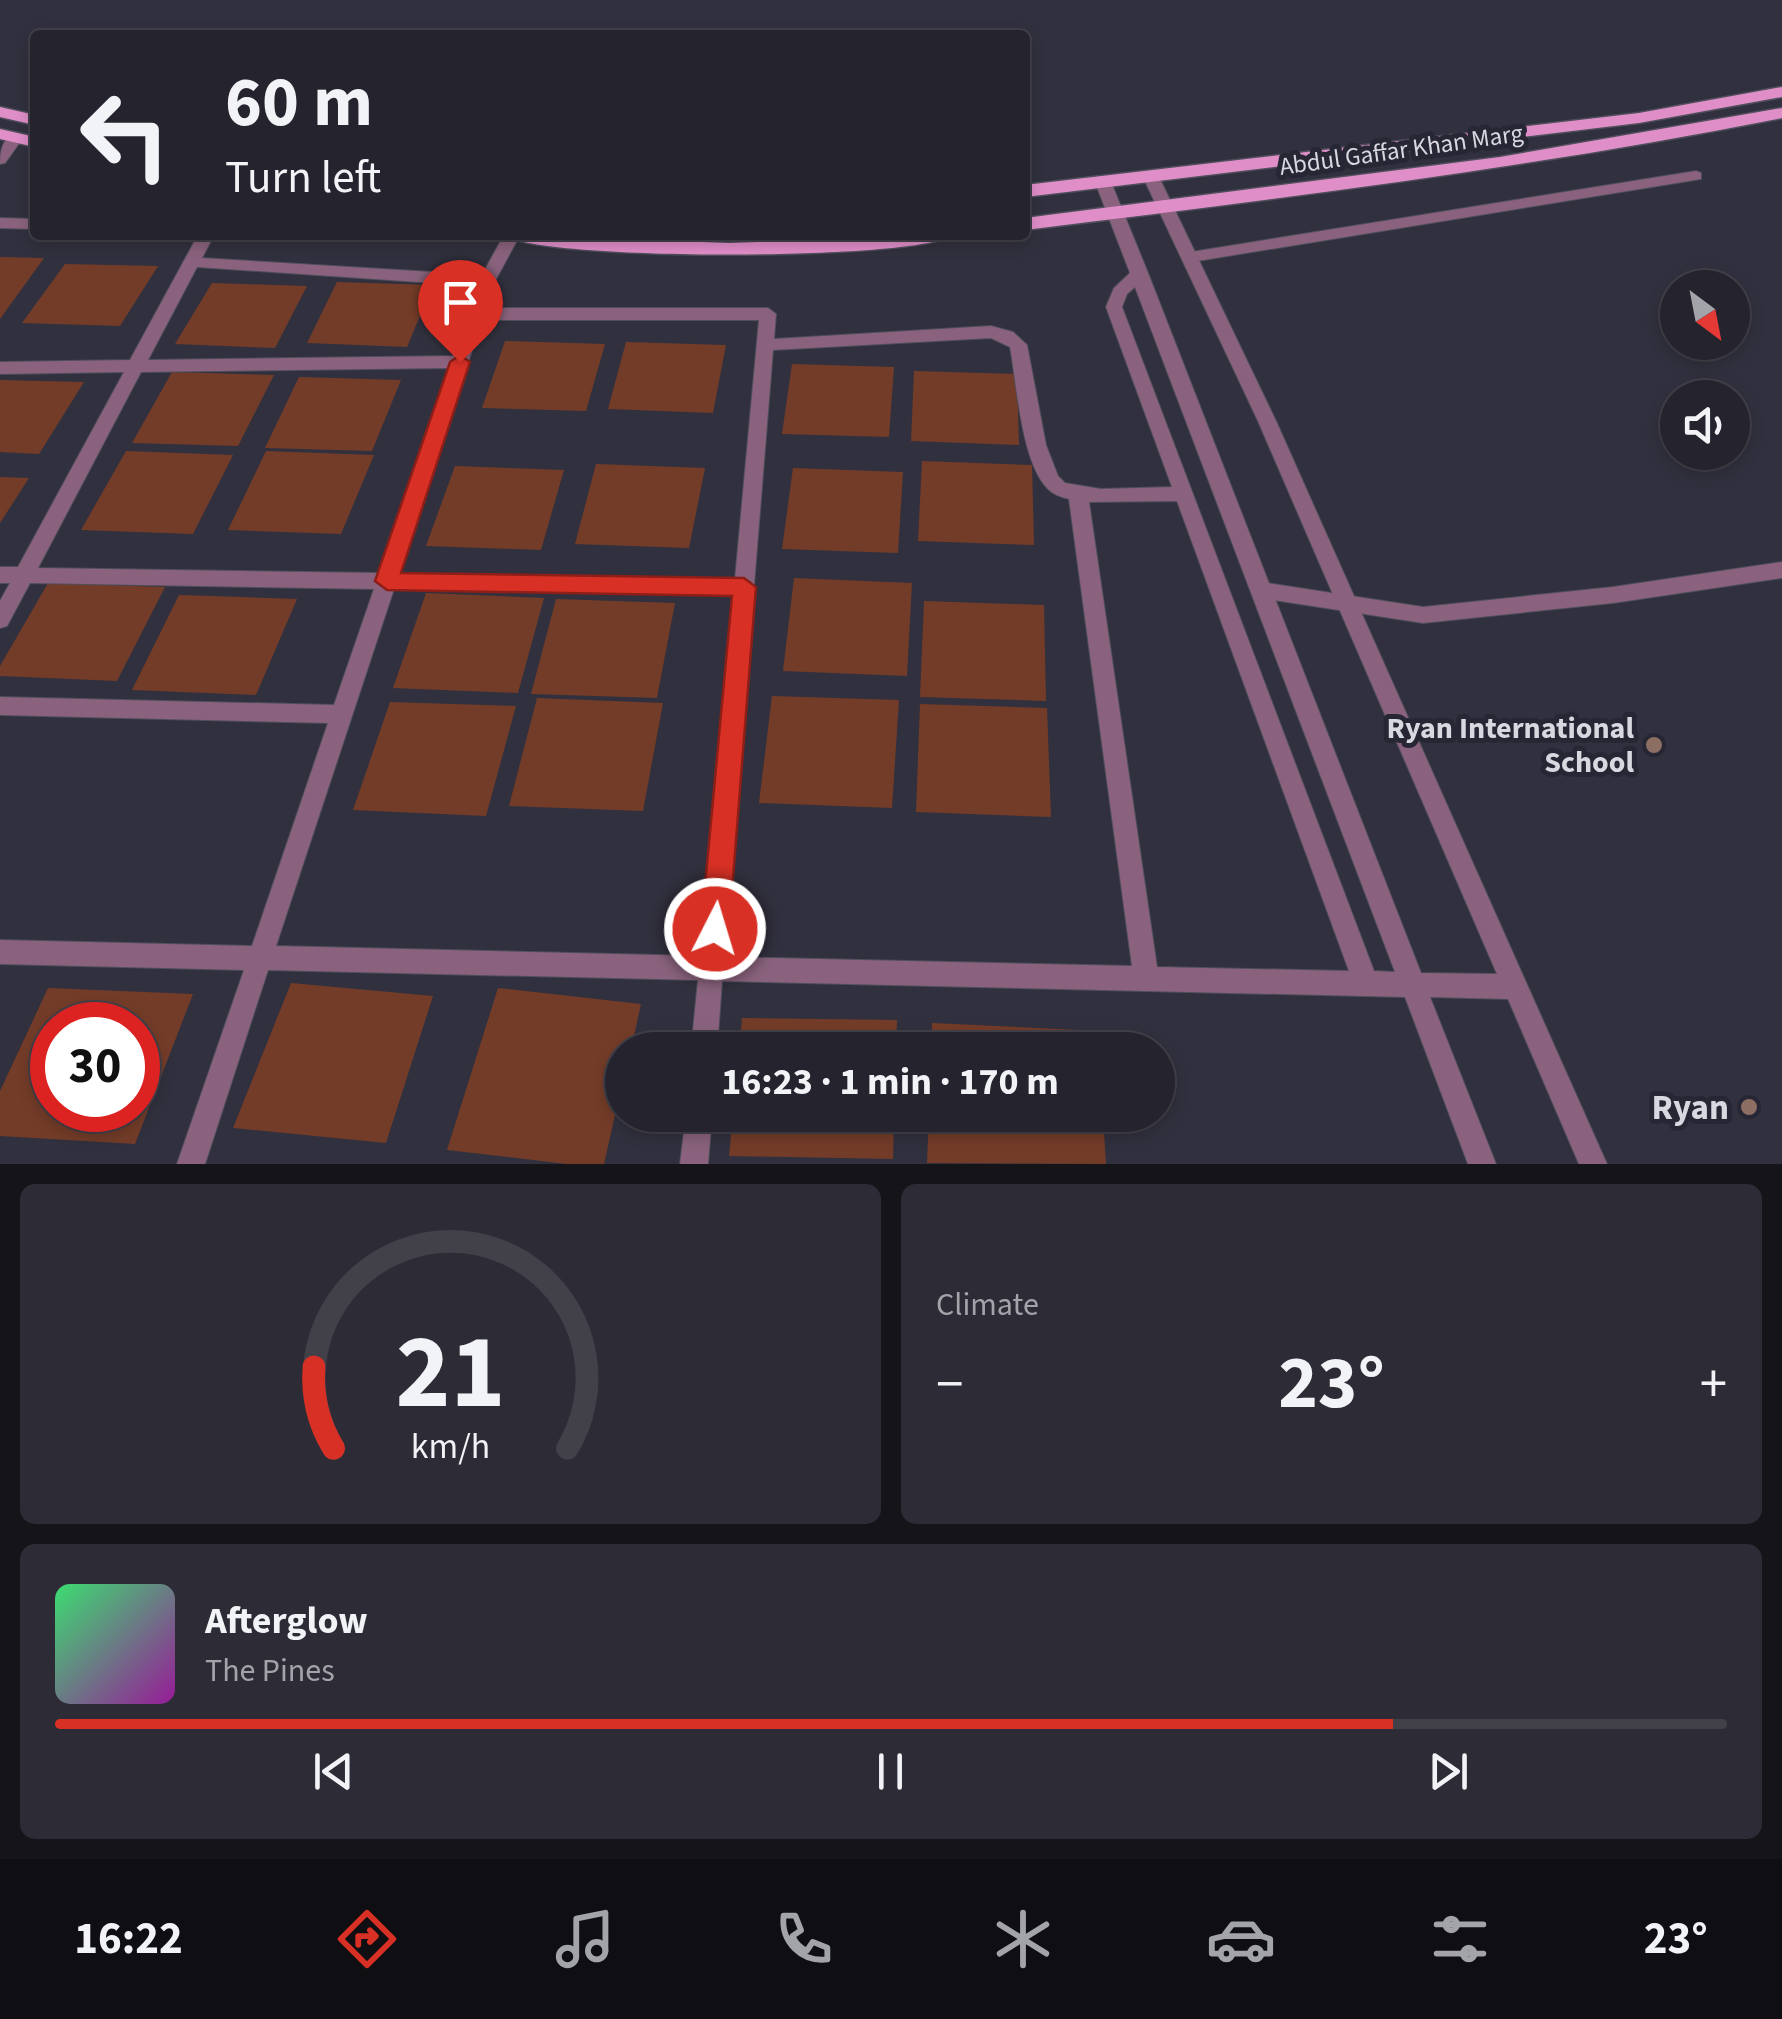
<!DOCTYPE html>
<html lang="en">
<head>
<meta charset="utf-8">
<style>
  :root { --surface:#25242e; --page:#2d2c36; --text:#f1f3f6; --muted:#a3a4aa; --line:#42414a; --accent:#d93025 }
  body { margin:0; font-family:"Source Sans 3",sans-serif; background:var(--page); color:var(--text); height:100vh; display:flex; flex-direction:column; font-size:38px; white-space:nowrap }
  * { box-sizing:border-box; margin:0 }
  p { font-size:32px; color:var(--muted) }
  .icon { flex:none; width:55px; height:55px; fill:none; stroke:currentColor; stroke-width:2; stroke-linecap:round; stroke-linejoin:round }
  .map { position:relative; height:1164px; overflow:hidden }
  .sheet { display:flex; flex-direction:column; gap:20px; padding:20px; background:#141419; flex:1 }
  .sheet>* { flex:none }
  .top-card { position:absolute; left:30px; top:30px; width:1000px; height:210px; border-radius:10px; box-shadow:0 5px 15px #0003,0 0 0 2px var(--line); background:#25242e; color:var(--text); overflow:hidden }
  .needle { width:65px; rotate:148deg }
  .buttons { position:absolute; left:1660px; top:270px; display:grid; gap:20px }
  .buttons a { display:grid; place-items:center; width:90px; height:90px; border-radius:50%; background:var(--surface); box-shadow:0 5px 15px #0003,0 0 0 2px var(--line); font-size:50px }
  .speed { position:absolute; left:30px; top:1002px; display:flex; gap:20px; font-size:50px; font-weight:700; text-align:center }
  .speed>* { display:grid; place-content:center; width:130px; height:130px; border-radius:50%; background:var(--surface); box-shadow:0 5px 15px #0003,0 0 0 2px var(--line); line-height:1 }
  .speed .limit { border:15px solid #d22; background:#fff; color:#111 }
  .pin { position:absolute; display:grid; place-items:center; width:85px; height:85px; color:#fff; margin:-102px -42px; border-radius:50% 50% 50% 0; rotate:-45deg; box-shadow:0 0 10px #0007 }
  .pin .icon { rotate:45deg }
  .me { position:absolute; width:110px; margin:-55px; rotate:5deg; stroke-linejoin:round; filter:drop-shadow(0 0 8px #0008) }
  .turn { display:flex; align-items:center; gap:35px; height:210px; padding:0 30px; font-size:45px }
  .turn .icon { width:130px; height:130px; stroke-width:2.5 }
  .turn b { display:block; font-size:70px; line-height:85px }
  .big { font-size:75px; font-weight:700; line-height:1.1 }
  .sheet .card { flex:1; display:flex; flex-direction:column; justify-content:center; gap:15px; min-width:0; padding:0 35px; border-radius:15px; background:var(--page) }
  .sheet .dial { align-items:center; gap:0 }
  .dial svg { height:260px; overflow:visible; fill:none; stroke:var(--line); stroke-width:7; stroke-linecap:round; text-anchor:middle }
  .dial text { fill:var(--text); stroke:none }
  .song { display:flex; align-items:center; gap:30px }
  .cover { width:120px; height:120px; border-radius:15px; background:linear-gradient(135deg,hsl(140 70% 55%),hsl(300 70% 35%)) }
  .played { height:10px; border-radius:5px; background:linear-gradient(90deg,var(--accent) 80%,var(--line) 80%) }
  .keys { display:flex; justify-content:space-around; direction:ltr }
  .heat { display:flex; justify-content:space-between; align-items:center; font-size:55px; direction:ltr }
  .sheet .tiles { flex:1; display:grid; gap:20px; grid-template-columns:1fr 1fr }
  .card:last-child { grid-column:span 2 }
  .trip { position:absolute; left:605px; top:1032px; width:570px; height:100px; border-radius:50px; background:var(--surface); box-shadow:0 5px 15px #0003,0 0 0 2px var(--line); font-weight:700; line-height:100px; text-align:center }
  .menu { display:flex; height:160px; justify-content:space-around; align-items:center; background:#0f0e12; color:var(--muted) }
  .menu .icon { width:70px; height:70px }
  .menu .current { color:var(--accent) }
  .menu b { font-size:45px; color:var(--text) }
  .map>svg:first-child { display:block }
  .building { fill:#733c28; fill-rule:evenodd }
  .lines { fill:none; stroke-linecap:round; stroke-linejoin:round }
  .service-casing { stroke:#4f4e5b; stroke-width:2 }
  .minor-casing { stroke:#4f4e5b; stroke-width:2 }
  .primary-casing { stroke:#4f4e5b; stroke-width:3 }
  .service { fill:#8a627d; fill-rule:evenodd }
  .minor { fill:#8a627d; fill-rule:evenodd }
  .primary { fill:#e08ec8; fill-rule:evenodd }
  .route { fill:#d93025; stroke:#8d1f18; stroke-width:2.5 }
  .education-dot { fill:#8d6e63; stroke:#272634; stroke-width:4 }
  .labels { text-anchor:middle; stroke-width:10; stroke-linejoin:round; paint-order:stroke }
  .far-street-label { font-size:25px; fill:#d8d8e1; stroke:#272634 }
  .poi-label { font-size:30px; font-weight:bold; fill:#d8d8e1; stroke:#272634; text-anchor:end }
  .near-poi-label { font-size:35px; font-weight:bold; fill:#d8d8e1; stroke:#272634; text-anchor:end }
</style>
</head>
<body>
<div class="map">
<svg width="1782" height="1164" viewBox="0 0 1782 1164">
  <rect width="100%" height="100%" fill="#31303e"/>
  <g class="building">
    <polygon points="0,257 44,258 0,319"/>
    <polygon points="65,264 158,266 120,326 22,323"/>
    <polygon points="337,282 433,285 407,347 307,343"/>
    <polygon points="212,283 307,286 275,348 175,344"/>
    <polygon points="505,341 605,344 586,411 482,408"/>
    <polygon points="626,342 726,345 713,413 608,409"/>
    <polygon points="792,364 894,367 889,437 782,434"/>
    <polygon points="914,371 1017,374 1019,445 911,441"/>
    <polygon points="172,372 274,375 238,446 132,443"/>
    <polygon points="299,377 401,380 372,451 265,448"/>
    <polygon points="0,380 84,382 39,454 0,452"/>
    <polygon points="126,451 233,455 193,534 81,530"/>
    <polygon points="266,451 374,455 341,534 228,530"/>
    <polygon points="922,461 1032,465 1034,545 918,541"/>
    <polygon points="596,464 705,468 689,548 575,544"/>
    <polygon points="455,466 564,470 541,550 426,546"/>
    <polygon points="793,468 903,472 898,553 782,549"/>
    <polygon points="0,477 29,478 0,523"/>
    <polygon points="794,578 912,583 907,676 783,671"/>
    <polygon points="48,583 165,587 117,681 0,676 0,666"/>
    <polygon points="426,593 544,598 518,693 393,688"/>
    <polygon points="179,595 297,599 256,695 132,690"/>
    <polygon points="556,599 675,603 657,698 531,694"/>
    <polygon points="924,601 1044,605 1046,701 920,697"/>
    <polygon points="772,696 899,700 892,808 759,803"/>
    <polygon points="537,698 663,703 643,811 509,806"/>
    <polygon points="390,702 516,706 486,816 353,810"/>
    <polygon points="920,704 1047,708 1051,817 916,812"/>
    <polygon points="291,983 433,996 386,1143 233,1128"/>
    <path d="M48,988L193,994L135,1144L0,1136V1091ZM52,1025H138V1110H52Z"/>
    <polygon points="498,988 641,1004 631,1050 622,1050 622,1084 604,1164 567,1164 447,1150"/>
    <polygon points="742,1018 897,1020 896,1050 739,1050"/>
    <polygon points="932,1023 1099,1031 1100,1050 931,1050"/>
    <polygon points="733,1115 894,1115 893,1159 729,1156"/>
    <polygon points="929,1115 1103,1115 1106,1164 927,1163"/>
  </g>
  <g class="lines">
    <defs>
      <g id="service">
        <polygon points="1696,171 1701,173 1701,179 1191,262 1183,257 1191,252"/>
        <polygon points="1782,562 1782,578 1613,603 1423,623 1261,598 1254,596 1251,590 1254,584 1261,582 1423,607 1613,587"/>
      </g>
      <g id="minor">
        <path d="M16,134L23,138L5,163L0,164C0,152 2,137 16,134Z"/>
        <path d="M1151,172L1159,177L1276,421L1607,1164H1579L1508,999L1430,997L1496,1164H1468L1405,997L722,981L717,1050H691L698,980L268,970L205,1164H177L244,970L0,964V940L252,946L328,723L0,715V697L334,705L374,589L30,583L7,626L0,628V601L10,583H0V567H18L124,372L0,374V362L130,360L198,235H214L202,258L482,275L504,235H520L495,281L486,308H768L776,314L774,339L991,326L1013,332L1027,345L1046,445L1058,476L1065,483L1101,489L1172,487L1106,307L1114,288L1130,273L1095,182L1103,177L1111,182L1148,273L1421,973L1497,974L1258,421L1143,177ZM197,267L477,286L453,356L148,360ZM1135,287L1395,972L1374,971L1122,307L1127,294ZM482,320H759L735,579L399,574ZM991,338L1010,347C1017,384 1021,462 1048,489C1054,495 1061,497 1069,499L1132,966L724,957L773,350ZM449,368L379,573L38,568L141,372ZM1177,501L1349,971L1157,967L1089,502ZM394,589L734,595L700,956L276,946Z"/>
        <polygon points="0,218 35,219 35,229 0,228"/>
        <polygon points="686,1115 712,1115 708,1164 680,1164"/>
      </g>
      <g id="primary">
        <polygon points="1782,87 1782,97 1639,123 1025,197 1025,185 1639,113"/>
        <polygon points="0,107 35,115 35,125 0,117"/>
        <path d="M1782,108V118C1531,168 1278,199 1025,230V218L1500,157Z"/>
        <polygon points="0,129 35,137 35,147 0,139"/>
        <path d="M506,235L729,243L951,235C923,261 534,261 506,235Z"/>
      </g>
    </defs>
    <use href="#service" class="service-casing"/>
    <use href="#minor" class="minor-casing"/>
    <use href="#primary" class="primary-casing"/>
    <use href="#service" class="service"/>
    <use href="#minor" class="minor"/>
    <use href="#primary" class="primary"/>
  </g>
  <polygon class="route" points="460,355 470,362 401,573 744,578 756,587 729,929 725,938 715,942 705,938 701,929 732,596 387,590 375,581 450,362"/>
  <g class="education-dot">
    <circle cx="1654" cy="745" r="10"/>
    <circle cx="1749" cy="1107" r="10"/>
  </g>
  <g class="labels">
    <g class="far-street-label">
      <text transform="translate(1401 149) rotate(-8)" y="9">Abdul Gaffar Khan Marg</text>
    </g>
    <g class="poi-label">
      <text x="1634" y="738">Ryan International<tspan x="1634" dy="34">School</tspan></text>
    </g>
    <g class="near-poi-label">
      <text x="1729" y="1119">Ryan</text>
    </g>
  </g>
</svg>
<div class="buttons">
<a><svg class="needle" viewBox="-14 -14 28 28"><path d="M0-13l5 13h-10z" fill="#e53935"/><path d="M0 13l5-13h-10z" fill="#a3a4aa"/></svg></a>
<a><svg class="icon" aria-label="sound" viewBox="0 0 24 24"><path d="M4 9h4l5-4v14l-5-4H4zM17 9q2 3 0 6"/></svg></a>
</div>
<div class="speed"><div class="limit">30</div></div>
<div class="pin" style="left:460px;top:362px;background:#d93025"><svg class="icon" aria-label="arrive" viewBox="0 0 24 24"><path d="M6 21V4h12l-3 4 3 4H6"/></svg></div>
<svg class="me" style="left:715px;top:929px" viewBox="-20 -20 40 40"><circle r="17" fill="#d93025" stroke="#fff" stroke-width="3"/><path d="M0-11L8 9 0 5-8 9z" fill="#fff"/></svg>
<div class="trip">16:23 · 1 min · 170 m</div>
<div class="top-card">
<div class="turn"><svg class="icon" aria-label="left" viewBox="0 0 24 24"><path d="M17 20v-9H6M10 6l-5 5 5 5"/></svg><div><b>60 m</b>Turn left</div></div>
</div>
</div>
<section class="sheet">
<div class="tiles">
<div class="card dial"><svg viewBox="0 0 100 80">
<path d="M14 69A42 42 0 1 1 86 69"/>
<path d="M14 69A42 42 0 0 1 8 44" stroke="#d93025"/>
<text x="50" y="56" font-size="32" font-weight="700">21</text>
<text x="50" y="72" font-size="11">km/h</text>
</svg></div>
<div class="card"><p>Climate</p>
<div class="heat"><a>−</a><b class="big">23°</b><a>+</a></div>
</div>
<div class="card">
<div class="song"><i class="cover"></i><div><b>Afterglow</b><p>The Pines</p></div></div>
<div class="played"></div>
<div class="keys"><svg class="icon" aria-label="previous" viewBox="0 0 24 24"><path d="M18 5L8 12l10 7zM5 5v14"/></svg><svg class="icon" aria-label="pause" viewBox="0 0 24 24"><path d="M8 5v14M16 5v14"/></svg><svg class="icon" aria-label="next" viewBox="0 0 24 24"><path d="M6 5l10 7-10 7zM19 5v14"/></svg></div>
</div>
</div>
</section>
<nav class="menu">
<b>16:22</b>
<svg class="icon current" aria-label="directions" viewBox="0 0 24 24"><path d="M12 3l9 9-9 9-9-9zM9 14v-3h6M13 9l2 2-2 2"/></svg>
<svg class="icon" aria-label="music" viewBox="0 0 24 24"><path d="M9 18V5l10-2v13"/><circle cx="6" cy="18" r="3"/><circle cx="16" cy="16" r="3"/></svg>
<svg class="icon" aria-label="phone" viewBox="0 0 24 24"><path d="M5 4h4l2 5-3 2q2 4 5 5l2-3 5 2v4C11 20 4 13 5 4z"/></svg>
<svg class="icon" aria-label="climate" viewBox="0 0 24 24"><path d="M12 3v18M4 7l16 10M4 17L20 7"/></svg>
<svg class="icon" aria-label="car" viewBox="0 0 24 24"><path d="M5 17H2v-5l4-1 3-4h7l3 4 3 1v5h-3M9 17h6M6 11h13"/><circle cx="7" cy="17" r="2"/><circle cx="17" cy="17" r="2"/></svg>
<svg class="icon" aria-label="filters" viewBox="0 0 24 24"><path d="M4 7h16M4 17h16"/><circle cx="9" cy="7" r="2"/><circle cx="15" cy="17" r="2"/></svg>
<b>23°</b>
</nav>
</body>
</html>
